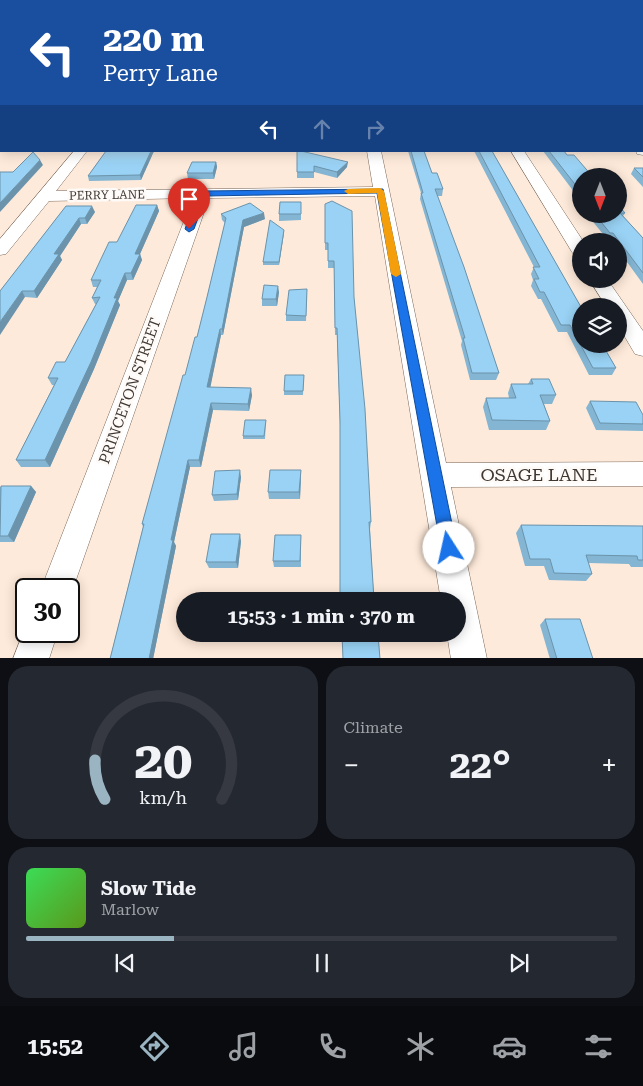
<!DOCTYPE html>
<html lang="en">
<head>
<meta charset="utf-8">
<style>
  :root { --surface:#171b24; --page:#242831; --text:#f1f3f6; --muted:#9ea1a6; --line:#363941; --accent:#9bb4c2 }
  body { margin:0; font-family:"Roboto Serif",serif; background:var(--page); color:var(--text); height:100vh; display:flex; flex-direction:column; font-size:19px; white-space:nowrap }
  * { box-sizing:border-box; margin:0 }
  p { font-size:16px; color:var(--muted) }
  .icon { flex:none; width:28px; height:28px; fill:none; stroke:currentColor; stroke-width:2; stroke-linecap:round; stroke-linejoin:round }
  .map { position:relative; height:658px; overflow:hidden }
  .details { display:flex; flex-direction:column; gap:8px; padding:8px; background:#0d0f14; flex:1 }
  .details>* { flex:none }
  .hud { position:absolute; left:0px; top:0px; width:644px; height:152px; box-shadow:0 2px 12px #0003; background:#1a4fa0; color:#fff; overflow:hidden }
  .needle { width:32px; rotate:180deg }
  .tools { position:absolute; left:572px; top:168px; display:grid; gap:10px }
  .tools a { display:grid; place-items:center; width:55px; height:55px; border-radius:50%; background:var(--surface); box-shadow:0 2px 12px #0003; font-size:25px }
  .speed { position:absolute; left:15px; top:578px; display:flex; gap:10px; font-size:25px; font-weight:700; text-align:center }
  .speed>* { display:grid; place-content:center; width:65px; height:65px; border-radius:50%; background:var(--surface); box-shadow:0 2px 12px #0003; line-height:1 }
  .speed .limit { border:2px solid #111; border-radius:8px; background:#fff; color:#111 }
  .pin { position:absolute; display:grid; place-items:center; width:42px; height:42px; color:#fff; margin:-51px -21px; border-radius:50% 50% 50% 0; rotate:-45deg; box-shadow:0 0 5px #0007 }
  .pin .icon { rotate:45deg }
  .me { position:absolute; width:55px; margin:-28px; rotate:350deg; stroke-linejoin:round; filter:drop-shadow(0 0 4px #0008) }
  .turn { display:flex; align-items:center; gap:18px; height:105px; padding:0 20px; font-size:22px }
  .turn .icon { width:65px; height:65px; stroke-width:2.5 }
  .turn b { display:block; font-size:35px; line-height:42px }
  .lanes { display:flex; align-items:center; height:48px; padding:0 20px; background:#0003; justify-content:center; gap:25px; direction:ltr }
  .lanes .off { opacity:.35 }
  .big { font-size:38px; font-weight:700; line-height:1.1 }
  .details .tile { flex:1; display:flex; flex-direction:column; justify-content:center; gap:8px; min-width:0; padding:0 18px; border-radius:20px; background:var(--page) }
  .details .dial { align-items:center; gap:0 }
  .dial svg { height:130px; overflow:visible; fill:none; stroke:var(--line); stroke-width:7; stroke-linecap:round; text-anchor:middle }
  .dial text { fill:var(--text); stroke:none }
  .song { display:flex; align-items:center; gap:15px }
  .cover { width:60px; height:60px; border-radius:8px; background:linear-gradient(135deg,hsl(130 70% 55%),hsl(90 70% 35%)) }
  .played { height:5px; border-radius:2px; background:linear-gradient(90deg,var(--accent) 25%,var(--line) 25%) }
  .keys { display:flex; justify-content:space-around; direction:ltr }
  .heat { display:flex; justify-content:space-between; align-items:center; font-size:28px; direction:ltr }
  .details .tiles { flex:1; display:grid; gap:8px; grid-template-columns:1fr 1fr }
  .tile:last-child { grid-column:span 2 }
  .trip { position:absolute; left:176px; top:592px; width:290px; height:50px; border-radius:25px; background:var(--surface); box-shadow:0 2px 12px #0003; font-weight:700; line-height:50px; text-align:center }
  .dock { display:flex; height:80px; justify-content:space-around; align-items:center; background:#090b0e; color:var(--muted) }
  .dock .icon { width:35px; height:35px }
  .dock .current { color:var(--accent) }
  .dock b { font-size:22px; color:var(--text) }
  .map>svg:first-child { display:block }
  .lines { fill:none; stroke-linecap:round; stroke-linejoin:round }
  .minor-casing { stroke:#79685b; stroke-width:1 }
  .major-casing { stroke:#9e6329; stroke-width:1 }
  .minor { fill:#fff; fill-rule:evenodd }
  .major { fill:#e3af7c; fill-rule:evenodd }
  .wall { fill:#84b5d2 }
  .shaded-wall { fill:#6b93ab }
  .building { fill:#99d2f4; stroke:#6b93ab }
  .route { fill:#1a73e8; stroke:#114b97 }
  .slow { fill:#f59e0b }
  .labels { text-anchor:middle; stroke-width:5; stroke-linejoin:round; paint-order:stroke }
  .far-street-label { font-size:12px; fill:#3f3731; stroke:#fefaf7 }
  .street-label { font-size:15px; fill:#3f3731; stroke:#fefaf7 }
  .near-street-label { font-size:18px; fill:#3f3731; stroke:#fefaf7 }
</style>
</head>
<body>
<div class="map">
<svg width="643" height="659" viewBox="0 0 643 659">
  <rect width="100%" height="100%" fill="#feeada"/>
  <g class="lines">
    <defs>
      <g id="minor">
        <polygon points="643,147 643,155 637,154 636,151 642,151"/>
        <polygon points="74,151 87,151 56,191 373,187 367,151 381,151 446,463 643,462 643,486 451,487 487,659 451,659 447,634 458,634 458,601 441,601 375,196 209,198 69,600 69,589 41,589 193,198 49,201 6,254 0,255 0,239"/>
        <polygon points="511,151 524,151 583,241 581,241 581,257 575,256 572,252"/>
        <polygon points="589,279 607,279 643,331 643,356 635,354 619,327 619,306 606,306"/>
        <polygon points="26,625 26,631 58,631 49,659 13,659"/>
      </g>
      <g id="major">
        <rect x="642" y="81" width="1" height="8"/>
        <rect x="0" y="95" width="1" height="8"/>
      </g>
    </defs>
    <use href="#minor" class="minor-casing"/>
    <use href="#major" class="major-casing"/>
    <use href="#minor" class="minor"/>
    <use href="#major" class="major"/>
  </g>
  <g class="wall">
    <polygon points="106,151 154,151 141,180 89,181 88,176"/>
    <polygon points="297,151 347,167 337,178 314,172 314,178 297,178"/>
    <polygon points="408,151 424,151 432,173 443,189 442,196 437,196 499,373 496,380 470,380 461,345 462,341 420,199 421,193"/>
    <polygon points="474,151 492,151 616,368 612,375 589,375 567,332 558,332 541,299 538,299 531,286 533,280 531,274 534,267"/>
    <polygon points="543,151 564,151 567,155 581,176 581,201"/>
    <polygon points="216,162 217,167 214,179 188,179 187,173"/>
    <polygon points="634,168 643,168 643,187 631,174"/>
    <polygon points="301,202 301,220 279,221 279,214"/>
    <polygon points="325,204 354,297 371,522 370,529 374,601 340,601 340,428 337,335 335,335 334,268 328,268 328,250 325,250"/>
    <polygon points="157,205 159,211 140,254 142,260 133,280 127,280 118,301 120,305 94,369 50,467 21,467 16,460 54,385 52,385 48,378 65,362 96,304 95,304 92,298 97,287 93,287 91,280"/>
    <polygon points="66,206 95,212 87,224 81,224 60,256 62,260 37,298 25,297 0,291"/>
    <polygon points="619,206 625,213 623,216 643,238 643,284 619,251 619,241 612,241 610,239 607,239 594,223 596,220 591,214 619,214"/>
    <polygon points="221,214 265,219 244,227 223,335 221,335 210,387 252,395 249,411 213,410 201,467 190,467 174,542 176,546 153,659 110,659 143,527 142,524 185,375 197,337 207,297 225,223 222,220"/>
    <polygon points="284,230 279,265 263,265 263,262"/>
    <polygon points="307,289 306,321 286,321 286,315"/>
    <polygon points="279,292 277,306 262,306 262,299"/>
    <polygon points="304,375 303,395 284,395 284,391"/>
    <polygon points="531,379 556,395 552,404 544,404 550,421 546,430 489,430 483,407 486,398 509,398 508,393 511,384 528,384"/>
    <polygon points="590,401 643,415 643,431 596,430 586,408"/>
    <polygon points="266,420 265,439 243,439 243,436"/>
    <polygon points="301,470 300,499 269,499 268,492"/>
    <polygon points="241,477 238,500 214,501 212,495"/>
    <polygon points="31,486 36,492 14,542 0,542 0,487"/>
    <polygon points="521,525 643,526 643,567 631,567 629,564 588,563 592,574 586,581 549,580 544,566 525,566 516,533"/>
    <polygon points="301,535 301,567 274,567 273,561"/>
    <polygon points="241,541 238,568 209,568 206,562"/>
    <polygon points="545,619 593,659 550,659 540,625"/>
  </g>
  <g class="shaded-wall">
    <polygon points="151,151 154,151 141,180 140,175"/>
    <polygon points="40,160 43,165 0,212 0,203"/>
    <polygon points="216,162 217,167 214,179 213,173"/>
    <polygon points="348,162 347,167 337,178 337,172"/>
    <polygon points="157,205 159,211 140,254 142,260 133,280 131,273 135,254"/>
    <polygon points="92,206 95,212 87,224 85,218"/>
    <polygon points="264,213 265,219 244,227 223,335 222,329 243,220"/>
    <polygon points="79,218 81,224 60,256 62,260 37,298 34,291 54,254"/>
    <polygon points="284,230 284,233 279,265 279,262"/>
    <polygon points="125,273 127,280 118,301 120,305 94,369 50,467 45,460"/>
    <polygon points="278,286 279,292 277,306 276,299"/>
    <polygon points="22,291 25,297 0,335 0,322"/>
    <polygon points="220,329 221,335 209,394 207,387"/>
    <polygon points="251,388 252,395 249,411 248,404"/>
    <polygon points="211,403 213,410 201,467 199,460"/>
    <polygon points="188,460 190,467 174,542 176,546 153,659 149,659 171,540"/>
    <polygon points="240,470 241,477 238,500 237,494"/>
    <polygon points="301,470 301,477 300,499 299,492"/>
    <polygon points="31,486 36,492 14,542 8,536"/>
    <polygon points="240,534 241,541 238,568 236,562"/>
  </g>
  <g class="building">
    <polygon points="0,125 1,125 1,138 0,139"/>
    <polygon points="106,151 151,151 140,175 88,176"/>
    <polygon points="297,151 301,151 348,162 337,172 314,166 314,172 297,172"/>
    <polygon points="411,151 424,151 432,173 437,173 443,189 435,189 464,267 499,373 472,373 463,338 465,338 421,193 423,193"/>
    <polygon points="479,151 492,151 581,307 581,344 602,344 616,368 593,368 570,325 561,325 544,292 540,292 534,279 539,279 533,267 540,267"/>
    <polygon points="549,151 564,151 567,155 574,155 592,176 581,176 581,192"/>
    <polygon points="33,152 40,160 0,203 0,172 13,172"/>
    <polygon points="192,162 216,162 213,173 187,173"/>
    <polygon points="634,168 643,168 643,177"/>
    <polygon points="332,201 352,211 354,297 365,409 371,522 369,522 374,599 340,599 340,421 337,328 335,328 334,261 328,261 328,243 325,243 325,204"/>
    <polygon points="280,202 301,202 301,214 279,214"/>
    <polygon points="250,203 264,213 243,220 222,329 220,329 207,387 251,388 248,404 211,403 199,460 188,460 171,540 173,540 149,659 110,659 144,524 142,524 183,375 185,375 195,337 197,337 207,297 226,218 221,214"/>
    <polygon points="136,205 157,205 135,254 140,254 131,273 125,273 114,298 117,298 91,362 45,460 16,460 58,378 48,378 56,362 65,362 100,297 92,298 101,280 91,280 109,242 117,242"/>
    <polygon points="66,206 92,206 85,218 79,218 54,254 59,254 34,291 22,291 0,322 0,291"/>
    <polygon points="619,206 625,213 620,213 643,238 643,273 613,233 610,233 597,217 601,217 598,214 619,214"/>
    <polygon points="270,220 284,230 279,262 263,262"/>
    <polygon points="264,285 278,286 276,299 262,299"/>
    <polygon points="307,289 306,316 286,315 289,290"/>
    <polygon points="285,375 304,375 303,391 284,391"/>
    <polygon points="531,379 549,379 556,395 540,395 550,421 492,420 486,398 516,398 511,384 533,384"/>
    <polygon points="590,401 636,402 643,415 643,424 600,423"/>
    <polygon points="245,420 266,420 264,436 243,436"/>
    <polygon points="240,470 237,494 212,495 215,471"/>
    <polygon points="270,470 301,470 299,492 268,492"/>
    <polygon points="1,486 31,486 8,536 0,536"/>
    <polygon points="521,525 643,526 643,560 638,560 637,556 586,555 592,574 554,573 550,559 530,559"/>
    <polygon points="211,534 240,534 236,562 206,562"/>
    <polygon points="275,535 301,535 300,561 273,561"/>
    <polygon points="545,619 580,619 593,659 557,659"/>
    <polygon points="342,634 378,634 380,659 343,659"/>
  </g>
  <linearGradient id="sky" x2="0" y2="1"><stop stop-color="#9ea0a4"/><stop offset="0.44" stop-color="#fff6ee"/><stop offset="1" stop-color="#fff6ee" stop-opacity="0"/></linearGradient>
  <rect width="643" height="164" fill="url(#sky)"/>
  <polygon class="route" points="383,189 457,548 455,554 449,557 443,554 441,548 377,193 206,196 194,229 189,232 185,229 198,193 202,191"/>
  <polygon class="slow" points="380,188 384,191 401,274 396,277 391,274 377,193 348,194 344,191 348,189"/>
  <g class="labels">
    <g class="far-street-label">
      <text transform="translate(107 195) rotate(-1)" y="4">PERRY LANE</text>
    </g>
    <g class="street-label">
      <text transform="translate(130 391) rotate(-70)" y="5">PRINCETON STREET</text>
    </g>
    <g class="near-street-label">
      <text x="539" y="481">OSAGE LANE</text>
    </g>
  </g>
</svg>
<div class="tools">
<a><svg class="needle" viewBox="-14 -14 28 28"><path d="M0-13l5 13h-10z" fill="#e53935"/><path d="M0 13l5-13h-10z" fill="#9ea1a6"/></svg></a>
<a><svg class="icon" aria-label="sound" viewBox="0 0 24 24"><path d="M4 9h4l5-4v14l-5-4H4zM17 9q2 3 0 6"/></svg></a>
<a><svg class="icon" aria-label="layers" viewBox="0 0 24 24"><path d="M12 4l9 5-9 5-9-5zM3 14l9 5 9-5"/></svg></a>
</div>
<div class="speed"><div class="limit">30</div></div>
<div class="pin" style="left:189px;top:229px;background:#d93025"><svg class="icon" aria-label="arrive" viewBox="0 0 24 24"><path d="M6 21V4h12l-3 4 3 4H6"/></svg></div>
<svg class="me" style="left:449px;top:548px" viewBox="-20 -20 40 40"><circle r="19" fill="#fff"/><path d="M0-13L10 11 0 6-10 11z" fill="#1a73e8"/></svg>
<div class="trip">15:53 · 1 min · 370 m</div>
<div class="hud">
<div class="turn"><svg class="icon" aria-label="left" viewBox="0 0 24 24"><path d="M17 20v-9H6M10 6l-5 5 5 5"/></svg><div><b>220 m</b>Perry Lane</div></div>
<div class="lanes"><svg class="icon" aria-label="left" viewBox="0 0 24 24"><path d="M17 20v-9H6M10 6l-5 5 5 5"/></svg><svg class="icon off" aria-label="ahead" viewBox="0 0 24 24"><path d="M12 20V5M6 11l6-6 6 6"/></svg><svg class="icon off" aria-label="right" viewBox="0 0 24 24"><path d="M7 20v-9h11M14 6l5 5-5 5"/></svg></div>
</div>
</div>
<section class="details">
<div class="tiles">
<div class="tile dial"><svg viewBox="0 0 100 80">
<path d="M14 69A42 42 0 1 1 86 69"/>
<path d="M14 69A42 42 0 0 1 8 45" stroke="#9bb4c2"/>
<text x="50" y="56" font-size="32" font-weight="700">20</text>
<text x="50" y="72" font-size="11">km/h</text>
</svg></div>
<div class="tile"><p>Climate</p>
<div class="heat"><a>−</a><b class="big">22°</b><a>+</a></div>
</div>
<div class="tile">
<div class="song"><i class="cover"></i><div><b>Slow Tide</b><p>Marlow</p></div></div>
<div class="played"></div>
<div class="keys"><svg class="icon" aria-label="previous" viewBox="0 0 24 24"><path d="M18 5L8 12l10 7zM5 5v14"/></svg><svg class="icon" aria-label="pause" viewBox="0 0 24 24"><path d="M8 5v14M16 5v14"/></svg><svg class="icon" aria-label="next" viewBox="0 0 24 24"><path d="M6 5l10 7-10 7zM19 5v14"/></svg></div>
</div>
</div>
</section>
<nav class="dock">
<b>15:52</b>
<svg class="icon current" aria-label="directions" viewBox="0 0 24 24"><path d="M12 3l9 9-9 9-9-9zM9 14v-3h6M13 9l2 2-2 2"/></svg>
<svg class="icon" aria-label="music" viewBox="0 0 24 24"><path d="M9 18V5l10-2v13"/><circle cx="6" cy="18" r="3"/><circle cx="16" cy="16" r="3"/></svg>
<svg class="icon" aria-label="phone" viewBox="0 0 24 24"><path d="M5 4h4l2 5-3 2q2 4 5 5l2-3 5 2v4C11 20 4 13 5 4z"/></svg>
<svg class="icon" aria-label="climate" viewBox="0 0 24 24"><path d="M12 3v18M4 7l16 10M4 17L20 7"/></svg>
<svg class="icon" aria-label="car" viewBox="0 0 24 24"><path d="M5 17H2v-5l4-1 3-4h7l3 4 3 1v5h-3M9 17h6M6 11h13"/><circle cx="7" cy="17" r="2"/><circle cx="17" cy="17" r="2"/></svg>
<svg class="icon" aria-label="filters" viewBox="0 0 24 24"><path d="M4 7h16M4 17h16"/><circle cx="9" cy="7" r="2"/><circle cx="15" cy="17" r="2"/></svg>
</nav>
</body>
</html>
